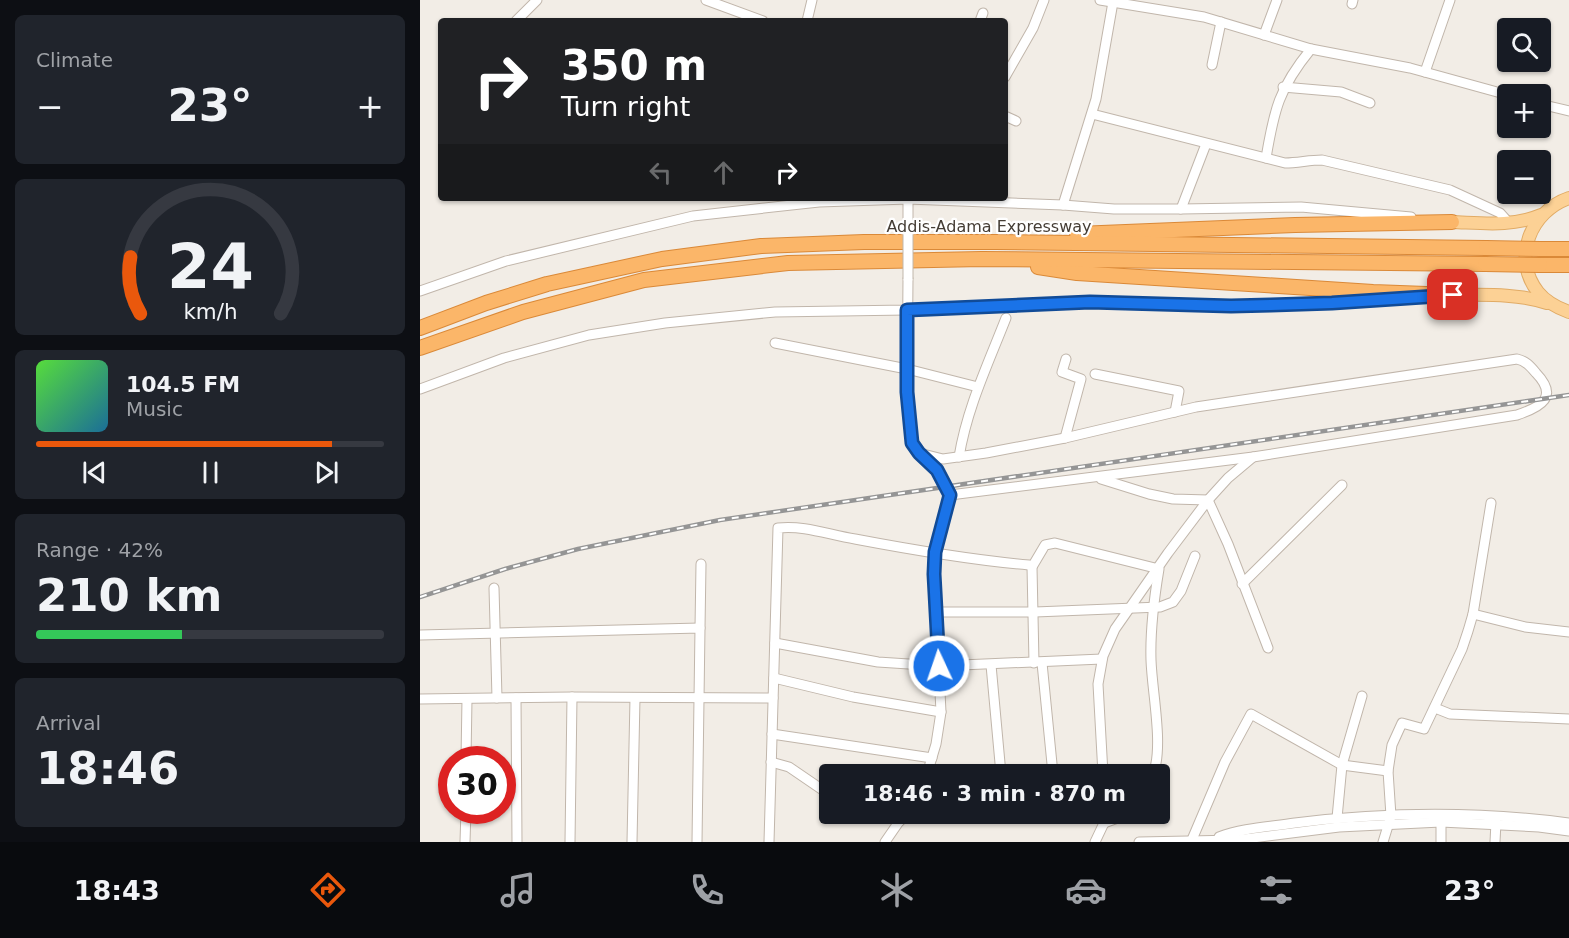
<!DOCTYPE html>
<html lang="en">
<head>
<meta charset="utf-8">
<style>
  :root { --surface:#171b24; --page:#20242c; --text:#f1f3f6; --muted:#9ea1a6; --line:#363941; --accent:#ea580c }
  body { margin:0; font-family:"DejaVu Sans",sans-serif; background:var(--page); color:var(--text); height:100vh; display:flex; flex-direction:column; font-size:22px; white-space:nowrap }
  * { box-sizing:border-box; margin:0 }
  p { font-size:20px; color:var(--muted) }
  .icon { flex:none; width:33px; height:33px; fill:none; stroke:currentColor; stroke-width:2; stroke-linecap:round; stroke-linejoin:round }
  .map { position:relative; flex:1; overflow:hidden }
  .panel { display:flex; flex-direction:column; gap:15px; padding:15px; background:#0d0f14; width:420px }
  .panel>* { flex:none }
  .banner { position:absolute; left:18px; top:18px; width:570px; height:183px; border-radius:6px; box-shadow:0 2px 4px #0004; background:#202124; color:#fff; overflow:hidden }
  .fabs { position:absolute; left:1077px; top:18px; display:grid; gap:12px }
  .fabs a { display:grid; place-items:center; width:54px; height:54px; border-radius:6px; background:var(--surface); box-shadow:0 2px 4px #0004; font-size:30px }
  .speed { position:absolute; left:18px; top:746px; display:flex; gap:12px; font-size:30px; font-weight:700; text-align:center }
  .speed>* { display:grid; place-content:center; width:78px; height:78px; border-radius:50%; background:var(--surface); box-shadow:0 2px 4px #0004; line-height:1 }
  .speed .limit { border:9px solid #d22; background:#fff; color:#111 }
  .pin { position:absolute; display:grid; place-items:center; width:51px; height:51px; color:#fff; margin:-26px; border-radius:12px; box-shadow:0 3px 9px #0006 }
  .me { position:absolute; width:66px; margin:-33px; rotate:357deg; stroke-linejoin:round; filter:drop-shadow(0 0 4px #0008) }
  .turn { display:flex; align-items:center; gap:21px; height:126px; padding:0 24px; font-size:27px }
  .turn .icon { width:78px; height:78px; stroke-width:2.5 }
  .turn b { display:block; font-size:42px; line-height:51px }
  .lanes { display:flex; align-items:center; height:57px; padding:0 24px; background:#0003; justify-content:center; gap:30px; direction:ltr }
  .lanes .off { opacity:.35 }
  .big { font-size:45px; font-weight:800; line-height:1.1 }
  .panel .widget { flex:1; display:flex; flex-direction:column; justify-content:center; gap:9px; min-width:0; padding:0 21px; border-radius:9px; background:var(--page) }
  .panel .dial { align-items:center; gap:0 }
  .dial svg { height:156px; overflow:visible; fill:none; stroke:var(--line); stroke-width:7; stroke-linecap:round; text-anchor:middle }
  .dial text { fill:var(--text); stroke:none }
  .song { display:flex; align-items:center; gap:18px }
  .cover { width:72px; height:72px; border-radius:9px; background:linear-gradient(135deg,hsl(110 70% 55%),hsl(200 70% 35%)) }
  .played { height:6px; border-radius:3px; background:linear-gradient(90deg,var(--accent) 85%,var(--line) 85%) }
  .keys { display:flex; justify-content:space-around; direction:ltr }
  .heat { display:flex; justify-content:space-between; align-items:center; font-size:33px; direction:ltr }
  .charge { height:9px; border-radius:4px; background:linear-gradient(90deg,#34c759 42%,var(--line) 0) }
  .trip { position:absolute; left:399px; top:764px; width:351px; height:60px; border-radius:6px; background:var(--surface); box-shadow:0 2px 4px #0004; font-weight:800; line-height:60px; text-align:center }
  .menu { display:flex; height:96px; justify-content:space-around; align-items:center; background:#090b0e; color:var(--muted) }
  .menu .icon { width:42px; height:42px }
  .menu .current { color:var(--accent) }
  .menu b { font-size:27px; color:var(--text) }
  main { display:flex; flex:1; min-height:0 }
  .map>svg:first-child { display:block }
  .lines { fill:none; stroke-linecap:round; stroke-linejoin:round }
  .minor-casing { stroke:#c1b6ab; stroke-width:11 }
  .major-casing { stroke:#e1ab65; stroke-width:14 }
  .highway-casing { stroke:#da8938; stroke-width:16 }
  .minor { stroke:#fff; stroke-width:9 }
  .major { stroke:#fcd195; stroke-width:12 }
  .highway { stroke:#fbb669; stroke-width:14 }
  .rail-casing { stroke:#959595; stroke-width:4.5 }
  .rail { stroke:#fff; stroke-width:2; stroke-dasharray:7; stroke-linecap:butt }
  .minor-bridge-casing { stroke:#c1b6ab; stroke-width:11; stroke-linecap:butt }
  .highway-bridge-casing { stroke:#da8938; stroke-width:16; stroke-linecap:butt }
  .minor-bridge { stroke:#fff; stroke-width:9 }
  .highway-bridge { stroke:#fbb669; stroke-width:14 }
  .route-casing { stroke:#114b97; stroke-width:15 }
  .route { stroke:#1a73e8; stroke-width:10 }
  .labels { text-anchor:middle; stroke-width:4.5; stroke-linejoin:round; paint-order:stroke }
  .street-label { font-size:16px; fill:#453d35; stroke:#fff }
</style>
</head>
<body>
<main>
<section class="panel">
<div class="widget"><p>Climate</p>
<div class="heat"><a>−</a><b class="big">23°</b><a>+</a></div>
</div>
<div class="widget dial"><svg viewBox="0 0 100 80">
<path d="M14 69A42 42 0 1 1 86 69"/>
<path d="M14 69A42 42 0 0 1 9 40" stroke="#ea580c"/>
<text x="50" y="56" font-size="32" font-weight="700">24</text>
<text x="50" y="72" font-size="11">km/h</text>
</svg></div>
<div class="widget">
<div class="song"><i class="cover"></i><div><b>104.5 FM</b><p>Music</p></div></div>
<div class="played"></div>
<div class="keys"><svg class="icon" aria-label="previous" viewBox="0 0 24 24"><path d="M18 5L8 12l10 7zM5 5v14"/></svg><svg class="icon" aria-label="pause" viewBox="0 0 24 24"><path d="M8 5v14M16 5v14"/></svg><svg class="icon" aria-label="next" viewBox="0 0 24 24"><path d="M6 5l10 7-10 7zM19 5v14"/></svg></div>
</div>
<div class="widget"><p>Range · 42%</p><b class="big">210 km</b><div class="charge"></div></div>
<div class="widget"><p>Arrival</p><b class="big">18:46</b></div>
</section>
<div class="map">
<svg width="1149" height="842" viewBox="0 0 1149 842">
  <rect width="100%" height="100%" fill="#f2ede6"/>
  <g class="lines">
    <defs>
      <g id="minor">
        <polyline points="286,0 343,21"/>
        <polyline points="680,0 784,17 891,49 990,68 1088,95"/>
        <polyline points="932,4 933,0"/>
        <polyline points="96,21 117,0"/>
        <polyline points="387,21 392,0"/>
        <polyline points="560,21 563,13"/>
        <polyline points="844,35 857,0"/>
        <polyline points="792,65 801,22"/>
        <polyline points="1005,72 1030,0"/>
        <polyline points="585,77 613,28 624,0"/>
        <polyline points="863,87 921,92 950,103"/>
        <polyline points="1120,104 1149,111"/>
        <path d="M672,114L865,163C878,163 889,160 902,160L1030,190L1080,213L1089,223"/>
        <polyline points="585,116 596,121"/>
        <path d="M846,158C854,110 859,88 891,49"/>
        <polyline points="643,205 676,99 693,2 696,0"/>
        <polyline points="761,209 786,144"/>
        <polyline points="488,229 488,198"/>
        <polyline points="488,279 487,391 492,443 499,453 517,470 530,495 515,552 514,574 521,712 516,744 507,774"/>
        <polyline points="0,291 86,261 273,216 399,202 488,199 643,205 694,209 761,209 881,207 991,217"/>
        <polyline points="355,343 487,369 558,387"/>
        <polyline points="675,374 759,391 755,412"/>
        <polyline points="0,389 84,358 169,335 245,323 355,312 487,310 670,302 811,306 912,303 977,298"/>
        <polyline points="645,438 661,379 642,372 646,359"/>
        <path d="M499,453L523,459L566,453L645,438L776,407L1097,359C1106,361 1110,366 1116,373C1139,397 1121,407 1097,415L833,457L530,495"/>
        <path d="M539,457C547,408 568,364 586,318"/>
        <polyline points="681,479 729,494 753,499 788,500 808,544 848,648"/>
        <polyline points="822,584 922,485"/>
        <polyline points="74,588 77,698"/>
        <polyline points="516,612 615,612 740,607 753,602 761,591 775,556"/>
        <polyline points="1053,614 1105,627 1149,632"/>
        <polyline points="280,628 281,564"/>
        <polyline points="0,635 280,628 277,842"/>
        <polyline points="355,643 458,662 519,666 682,659"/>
        <path d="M614,663L612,567L625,545L635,543L739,569C734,599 730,629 731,660C732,692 744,747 733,774"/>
        <polyline points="622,663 633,774"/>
        <polyline points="571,665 581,774"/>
        <polyline points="354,678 433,697 521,712"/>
        <polyline points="96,698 97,842"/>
        <polyline points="0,699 152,697 353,698"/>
        <polyline points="1015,708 1030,714 1149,719"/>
        <polyline points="352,734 512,758"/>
        <polyline points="46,759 47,699"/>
        <polyline points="351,762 369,767 410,795"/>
        <polyline points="683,774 678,684 683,656 695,629 748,553 788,500 808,478 833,457"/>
        <polyline points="455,813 480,821"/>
        <polyline points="917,818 922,765 942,696"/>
        <polyline points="1021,818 1021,842"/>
        <polyline points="684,823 703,816 705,813"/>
        <path d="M799,837C823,828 849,827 875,823C966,812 1058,811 1149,823"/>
        <polyline points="45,842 46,810"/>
        <polyline points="150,842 152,697"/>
        <polyline points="212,842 215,698"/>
        <path d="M349,842L358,528C385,525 409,535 435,539C493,550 551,560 609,565L612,567"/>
        <polyline points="465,842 485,813"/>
        <polyline points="675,842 684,823 684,813"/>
        <polyline points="719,842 817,840 919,827 1021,822 1119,827 1149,831"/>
        <polyline points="771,842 805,762 831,714 922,765 968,771"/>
        <polyline points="963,842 971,816 968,771 972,745 982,723 1004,729 1042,649 1048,631 1053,614 1071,503"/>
        <polyline points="1075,842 1076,822"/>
      </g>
      <g id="major">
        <path d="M1149,198C1111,211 1091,258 1118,292C1126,302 1138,308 1149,312"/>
        <path d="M1032,222C1062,223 1093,227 1121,215"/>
        <path d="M1033,295C1064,295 1096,293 1127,303"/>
      </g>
      <g id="highway">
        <polyline points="657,234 875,225 1032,222"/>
        <polyline points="1121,249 1149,249"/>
        <polyline points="1120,265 1149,265"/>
        <polyline points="618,267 657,273 953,292 1033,295"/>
        <polyline points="0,328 66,303 127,284 242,259 341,246 444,242 576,242 1066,248"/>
        <polyline points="0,348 103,312 224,280 368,263 562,259 1065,264"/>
      </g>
    </defs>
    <use href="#minor" class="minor-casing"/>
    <use href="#major" class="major-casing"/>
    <use href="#highway" class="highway-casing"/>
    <use href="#minor" class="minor"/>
    <use href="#major" class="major"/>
    <use href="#highway" class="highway"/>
    <defs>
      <polyline id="rail" points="0,597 85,569 158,549 300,520 1149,395"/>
    </defs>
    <use href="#rail" class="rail-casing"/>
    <use href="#rail" class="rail"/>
    <defs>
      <polyline id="minor-bridge" points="488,229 488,279"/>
      <g id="highway-bridge">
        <polyline points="1066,248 1121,249"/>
        <polyline points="1065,264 1120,265"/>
      </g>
    </defs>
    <use href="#minor-bridge" class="minor-bridge-casing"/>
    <use href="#highway-bridge" class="highway-bridge-casing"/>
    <use href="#minor-bridge" class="minor-bridge"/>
    <use href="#highway-bridge" class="highway-bridge"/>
  </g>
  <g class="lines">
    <defs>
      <polyline id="route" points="519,666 514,574 515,552 530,495 517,470 499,453 492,443 487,392 487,310 670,302 811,306 851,305 912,303 1033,295"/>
    </defs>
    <use href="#route" class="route-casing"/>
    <use href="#route" class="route"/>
  </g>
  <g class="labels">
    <g class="street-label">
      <text x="569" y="232">Addis-Adama Expressway</text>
    </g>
  </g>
</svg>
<div class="fabs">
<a><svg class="icon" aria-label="search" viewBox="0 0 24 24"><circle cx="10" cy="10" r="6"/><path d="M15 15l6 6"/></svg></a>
<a>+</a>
<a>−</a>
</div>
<div class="speed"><div class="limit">30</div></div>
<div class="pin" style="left:1033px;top:295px;background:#d93025"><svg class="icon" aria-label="arrive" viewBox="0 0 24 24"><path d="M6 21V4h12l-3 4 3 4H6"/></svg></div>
<svg class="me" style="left:519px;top:666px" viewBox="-20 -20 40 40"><circle r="17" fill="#1a73e8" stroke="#fff" stroke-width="3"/><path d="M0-11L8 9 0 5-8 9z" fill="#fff"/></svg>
<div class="trip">18:46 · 3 min · 870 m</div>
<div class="banner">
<div class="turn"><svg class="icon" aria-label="right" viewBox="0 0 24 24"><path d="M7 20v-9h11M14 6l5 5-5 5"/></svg><div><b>350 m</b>Turn right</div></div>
<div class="lanes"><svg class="icon off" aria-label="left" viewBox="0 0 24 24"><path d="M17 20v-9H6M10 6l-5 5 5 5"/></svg><svg class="icon off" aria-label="ahead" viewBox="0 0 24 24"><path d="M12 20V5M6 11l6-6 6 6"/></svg><svg class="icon" aria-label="right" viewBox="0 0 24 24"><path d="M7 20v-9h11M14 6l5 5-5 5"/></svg></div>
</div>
</div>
</main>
<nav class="menu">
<b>18:43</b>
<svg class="icon current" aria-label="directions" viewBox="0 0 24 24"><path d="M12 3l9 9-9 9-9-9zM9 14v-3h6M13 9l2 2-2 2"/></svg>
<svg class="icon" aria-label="music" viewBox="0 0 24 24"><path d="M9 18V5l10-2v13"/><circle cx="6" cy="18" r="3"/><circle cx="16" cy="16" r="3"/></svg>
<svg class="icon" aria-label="phone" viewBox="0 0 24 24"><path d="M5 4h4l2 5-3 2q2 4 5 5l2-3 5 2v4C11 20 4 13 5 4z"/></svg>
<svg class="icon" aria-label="climate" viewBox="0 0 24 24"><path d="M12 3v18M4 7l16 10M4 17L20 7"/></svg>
<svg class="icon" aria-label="car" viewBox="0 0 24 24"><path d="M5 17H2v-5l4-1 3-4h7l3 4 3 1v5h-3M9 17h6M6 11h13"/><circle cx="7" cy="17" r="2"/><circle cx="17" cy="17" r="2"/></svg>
<svg class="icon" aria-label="filters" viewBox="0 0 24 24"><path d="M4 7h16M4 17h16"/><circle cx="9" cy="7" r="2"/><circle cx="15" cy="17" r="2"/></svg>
<b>23°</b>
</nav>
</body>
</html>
